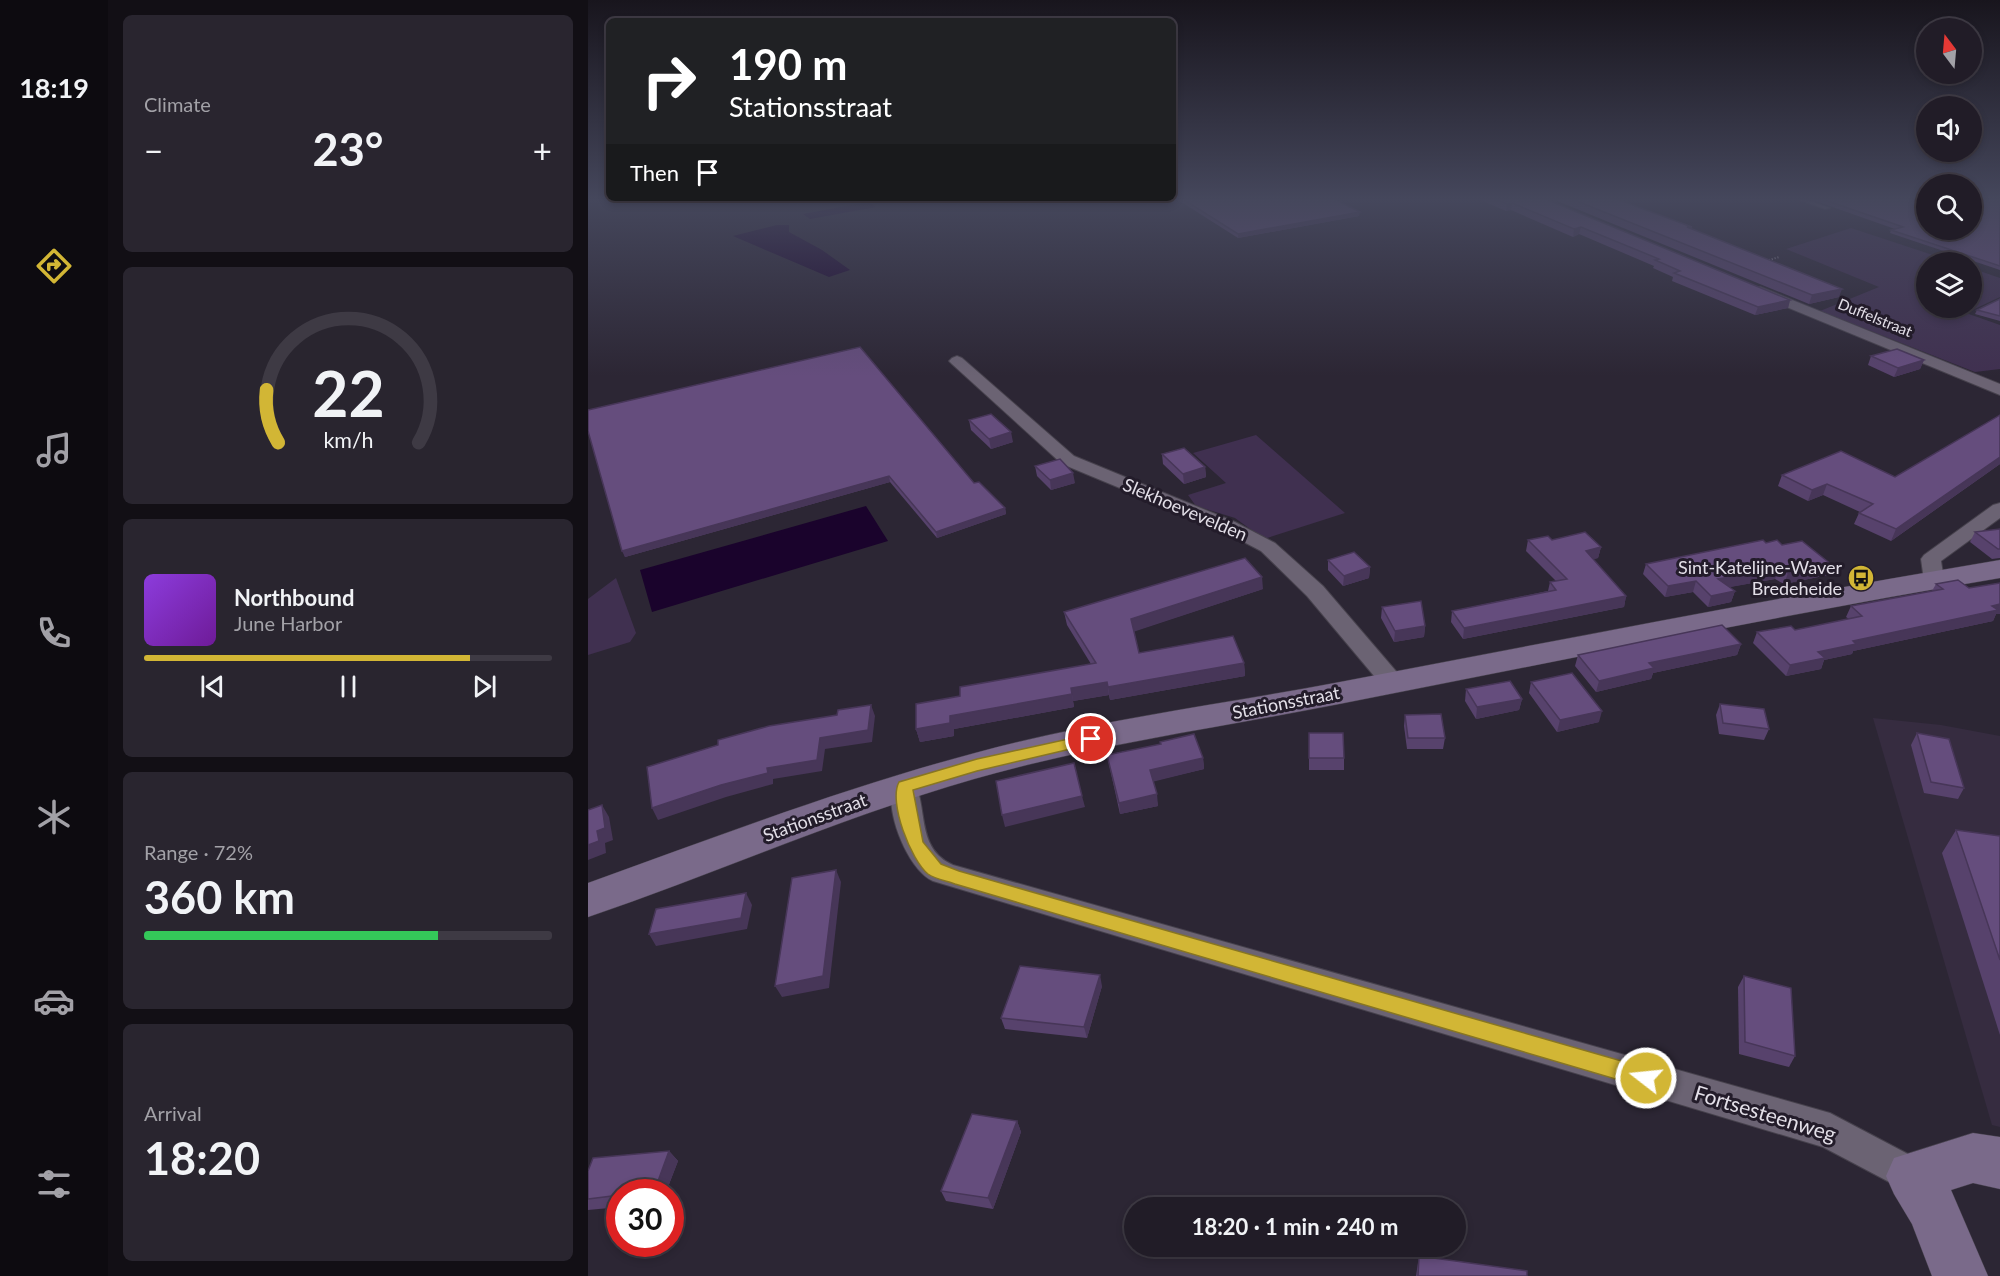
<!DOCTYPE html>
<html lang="en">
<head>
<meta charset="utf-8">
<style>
  :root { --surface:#211c27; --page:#29252f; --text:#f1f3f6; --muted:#a2a1a7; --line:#3e3a44; --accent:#d2b635 }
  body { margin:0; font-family:Lato,sans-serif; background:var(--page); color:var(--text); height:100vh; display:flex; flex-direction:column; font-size:22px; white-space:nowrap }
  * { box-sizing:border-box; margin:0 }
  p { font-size:20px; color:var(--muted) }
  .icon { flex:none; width:33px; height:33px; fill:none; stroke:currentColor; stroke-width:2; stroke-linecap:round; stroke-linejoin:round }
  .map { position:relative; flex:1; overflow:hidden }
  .side { display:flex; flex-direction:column; gap:15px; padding:15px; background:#120f15; width:480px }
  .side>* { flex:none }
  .top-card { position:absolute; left:18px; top:18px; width:570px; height:183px; border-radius:9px; box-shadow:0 3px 9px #0003,0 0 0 2px var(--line); background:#202124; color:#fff; overflow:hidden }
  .needle { width:39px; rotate:344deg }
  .fabs { position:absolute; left:1328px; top:18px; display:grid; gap:12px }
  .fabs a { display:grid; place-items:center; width:66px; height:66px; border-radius:50%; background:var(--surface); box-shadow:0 3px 9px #0003,0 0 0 2px var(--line); font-size:30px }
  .speed { position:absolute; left:18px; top:1179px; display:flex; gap:12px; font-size:30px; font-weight:700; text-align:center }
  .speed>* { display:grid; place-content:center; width:78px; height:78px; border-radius:50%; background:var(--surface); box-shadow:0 3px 9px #0003,0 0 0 2px var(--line); line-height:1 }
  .speed .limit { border:9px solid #d22; background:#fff; color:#111 }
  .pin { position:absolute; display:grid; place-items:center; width:51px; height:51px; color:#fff; margin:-26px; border:3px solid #fff; border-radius:50%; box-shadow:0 2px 6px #0007 }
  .me { position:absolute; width:66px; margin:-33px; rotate:286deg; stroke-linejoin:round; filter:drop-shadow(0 0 4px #0008) }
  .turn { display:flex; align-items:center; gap:21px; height:126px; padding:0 24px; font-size:27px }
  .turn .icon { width:78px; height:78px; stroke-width:2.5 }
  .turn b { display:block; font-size:42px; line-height:51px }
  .then { display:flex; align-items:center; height:57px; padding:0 24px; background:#0003; gap:12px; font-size:22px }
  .big { font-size:45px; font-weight:700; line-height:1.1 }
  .side .widget { flex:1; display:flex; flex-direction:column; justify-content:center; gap:9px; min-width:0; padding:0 21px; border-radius:9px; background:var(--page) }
  .side .dial { align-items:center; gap:0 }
  .dial svg { height:156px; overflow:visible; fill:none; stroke:var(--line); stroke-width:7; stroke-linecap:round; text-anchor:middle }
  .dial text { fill:var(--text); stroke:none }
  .song { display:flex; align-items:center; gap:18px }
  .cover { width:72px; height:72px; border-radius:9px; background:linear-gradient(135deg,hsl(270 70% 55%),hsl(280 70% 35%)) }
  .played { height:6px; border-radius:3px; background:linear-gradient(90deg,var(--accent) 80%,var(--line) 80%) }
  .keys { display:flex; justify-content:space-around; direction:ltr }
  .heat { display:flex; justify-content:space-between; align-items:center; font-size:33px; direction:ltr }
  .charge { height:9px; border-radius:4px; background:linear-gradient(90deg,#34c759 72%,var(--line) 0) }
  .trip { position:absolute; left:536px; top:1197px; width:342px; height:60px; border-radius:30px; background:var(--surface); box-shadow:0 3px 9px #0003,0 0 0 2px var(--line); font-weight:700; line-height:60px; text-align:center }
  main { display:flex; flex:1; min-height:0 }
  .tabs { display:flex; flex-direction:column; width:108px; justify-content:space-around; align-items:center; background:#0d0b10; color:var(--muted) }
  .tabs .icon { width:42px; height:42px }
  .tabs .current { color:var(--accent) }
  .tabs b { font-size:27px; color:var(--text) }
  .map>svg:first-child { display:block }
  .built { fill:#362c40 }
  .green { fill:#403050 }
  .water { fill:#1a032c }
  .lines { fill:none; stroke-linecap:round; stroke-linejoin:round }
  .lane-casing { stroke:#46414c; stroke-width:2 }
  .street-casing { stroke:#46414c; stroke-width:2 }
  .secondary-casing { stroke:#46414c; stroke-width:1 }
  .path { stroke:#8e8995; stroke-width:2; stroke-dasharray:1 2; stroke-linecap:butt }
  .lane { fill:#6b6373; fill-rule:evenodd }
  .street { fill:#6b6373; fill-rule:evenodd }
  .secondary { fill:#7a6a8a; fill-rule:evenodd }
  .wall { fill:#57426c }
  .shaded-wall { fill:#473658 }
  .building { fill:#654d7d; stroke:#473658; stroke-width:1.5 }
  .route { fill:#d2b635; stroke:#887622; stroke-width:1.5 }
  .labels { text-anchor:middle; stroke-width:6; stroke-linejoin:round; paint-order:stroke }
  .far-street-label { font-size:15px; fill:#e3dfe8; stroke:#231c2a }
  .street-label { font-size:18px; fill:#e3dfe8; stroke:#231c2a }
  .poi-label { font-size:18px; fill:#e3dfe8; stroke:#231c2a; text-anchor:end }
  .near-street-label { font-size:21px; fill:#e3dfe8; stroke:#231c2a }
</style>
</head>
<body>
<main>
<nav class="tabs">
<b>18:19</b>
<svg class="icon current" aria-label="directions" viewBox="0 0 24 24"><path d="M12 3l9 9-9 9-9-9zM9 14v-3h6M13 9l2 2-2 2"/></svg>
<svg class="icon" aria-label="music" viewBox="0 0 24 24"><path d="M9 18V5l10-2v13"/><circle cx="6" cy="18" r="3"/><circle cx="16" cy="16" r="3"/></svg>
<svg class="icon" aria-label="phone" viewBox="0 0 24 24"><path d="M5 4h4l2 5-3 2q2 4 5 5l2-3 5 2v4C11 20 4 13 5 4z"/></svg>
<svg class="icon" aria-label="climate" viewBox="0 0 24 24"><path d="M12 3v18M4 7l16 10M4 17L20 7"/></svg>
<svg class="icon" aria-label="car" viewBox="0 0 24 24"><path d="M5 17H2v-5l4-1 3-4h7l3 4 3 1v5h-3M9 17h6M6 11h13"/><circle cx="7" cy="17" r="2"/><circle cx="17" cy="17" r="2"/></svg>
<svg class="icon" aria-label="filters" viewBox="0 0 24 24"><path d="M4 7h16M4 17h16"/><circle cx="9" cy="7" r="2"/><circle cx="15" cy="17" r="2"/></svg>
</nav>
<section class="side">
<div class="widget"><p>Climate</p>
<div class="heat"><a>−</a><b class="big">23°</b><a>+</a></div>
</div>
<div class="widget dial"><svg viewBox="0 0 100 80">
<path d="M14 69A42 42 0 1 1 86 69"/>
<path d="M14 69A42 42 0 0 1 8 42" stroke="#d2b635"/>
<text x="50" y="56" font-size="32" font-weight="700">22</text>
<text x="50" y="72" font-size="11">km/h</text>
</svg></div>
<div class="widget">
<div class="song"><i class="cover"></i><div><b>Northbound</b><p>June Harbor</p></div></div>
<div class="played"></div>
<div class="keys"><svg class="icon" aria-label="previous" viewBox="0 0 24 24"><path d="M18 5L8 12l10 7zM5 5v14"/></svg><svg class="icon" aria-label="pause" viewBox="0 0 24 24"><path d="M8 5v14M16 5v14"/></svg><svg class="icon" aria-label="next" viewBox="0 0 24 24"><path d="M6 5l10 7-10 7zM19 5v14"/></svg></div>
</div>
<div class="widget"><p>Range · 72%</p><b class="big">360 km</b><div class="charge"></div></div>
<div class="widget"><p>Arrival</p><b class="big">18:20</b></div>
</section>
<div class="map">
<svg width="1412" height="1276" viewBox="0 0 1412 1276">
  <rect width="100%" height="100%" fill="#2c2634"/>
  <polygon class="built" points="1285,718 1353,725 1412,736 1412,1127 1404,1125"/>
  <g class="green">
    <polygon points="1263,228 1366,262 1338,262 1338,308 1383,308 1383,268 1412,278 1412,297 1378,313 1412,325 1412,369 1387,372 1232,311 1291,287 1198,249"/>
    <polygon points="668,435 757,513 676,539 647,518 608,506 600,495 638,483 605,453"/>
    <polygon points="28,578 48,633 42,642 0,655 0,599"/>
  </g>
  <g class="water">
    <polygon points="280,202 288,207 222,219 215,214"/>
    <polygon points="189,225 201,225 201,232 234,250 262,270 241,277 145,236"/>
    <polygon points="278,506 300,541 64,612 52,570"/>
  </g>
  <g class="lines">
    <defs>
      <polygon id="lane" points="1206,198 1213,198 1242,208 1237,209"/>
      <g id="street">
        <polygon points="1172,287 1412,384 1412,395 1167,294 1165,291"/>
        <polygon points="369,356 374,358 486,456 647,522 687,543 735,586 813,677 817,683 813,689 805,691 797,689 719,596 673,551 633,530 474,464 364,364 361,361 364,358"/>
        <polygon points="1412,503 1412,518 1353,561 1356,580 1353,584 1346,586 1339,584 1336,580 1333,559 1336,555 1405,505"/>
        <path d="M316,776L325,779C341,808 327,848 365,865L1242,1113L1337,1163L1342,1176L1337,1189L1324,1194L1235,1147L345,881C319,870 293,804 307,779Z"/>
      </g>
      <g id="secondary">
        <path d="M1412,560V578C1191,615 971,661 751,704C629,728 505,745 386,779C254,817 129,873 0,917V883C128,837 255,788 387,753C507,720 630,705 752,682C972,640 1191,597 1412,560Z"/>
        <polygon points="1385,1133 1412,1137 1412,1189 1385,1183 1363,1190 1400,1276 1344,1276 1324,1224 1306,1194 1298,1176 1306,1158"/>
      </g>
    </defs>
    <use href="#lane" class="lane-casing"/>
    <use href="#street" class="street-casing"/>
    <use href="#secondary" class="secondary-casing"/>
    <polyline class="path" points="1178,261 1191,257"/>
    <use href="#lane" class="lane"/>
    <use href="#street" class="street"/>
    <use href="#secondary" class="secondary"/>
  </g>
  <g class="wall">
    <polygon points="587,198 744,198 771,216 650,238"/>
    <polygon points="888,198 955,198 1202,300 1200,308 1167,315 1084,281 1085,277 1065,268 1066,266 991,234 985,237 923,210 918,211"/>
    <polygon points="962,198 1026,198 1104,227 1103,229 1251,297 1221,304"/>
    <polygon points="1219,198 1412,198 1412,270 1302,233 1303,230 1307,229"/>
    <polygon points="1412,299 1412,321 1387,314 1389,310"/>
    <polygon points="1283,356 1336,360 1332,369 1306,377 1280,365"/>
    <polygon points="1412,415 1412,464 1303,541 1266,524 1271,513 1272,512 1235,495 1220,501 1190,486 1194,475 1307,477"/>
    <polygon points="381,420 425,442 403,449 383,430"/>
    <polygon points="0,431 386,483 417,508 418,514 349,538 302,482 37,557"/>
    <polygon points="574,454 617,467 618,477 596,484 575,464"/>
    <polygon points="447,466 487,483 463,490 449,476"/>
    <polygon points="1412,529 1412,558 1404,559 1382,542 1387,532"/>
    <polygon points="940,540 964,540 1013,547 1010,558 1005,559 1038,596 1036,607 875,639 863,622 864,611 960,591 962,582 968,581 938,551"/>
    <polygon points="1178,543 1194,545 1244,565 1240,575 1196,584 1187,579 1141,587 1147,591 1143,602 1120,607 1105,592 1077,597 1055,574 1058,564"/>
    <polygon points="740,560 782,567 781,578 755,586 740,570"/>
    <polygon points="1412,583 1412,614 1408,614 1405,621 1265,651 1264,654 1236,660 1233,669 1198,676 1165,643 1169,632 1207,630 1261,619 1258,617 1263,606 1344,591 1348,584 1381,588"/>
    <polygon points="675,589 546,631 551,653 656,663 657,676 522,700 521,695 485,701 486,707 366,729 366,736 332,742 328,729 372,696 503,664 479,625 476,612"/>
    <polygon points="794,607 837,626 836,637 806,642 793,618"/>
    <polygon points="1153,644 1149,655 1065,673 1063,679 1008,692 987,666 990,655"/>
    <polygon points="943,682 1011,722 969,732 941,693"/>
    <polygon points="878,689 934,699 931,710 888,719 877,701"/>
    <polygon points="1132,704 1181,729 1176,740 1131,734 1128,715"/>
    <polygon points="817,715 857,738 855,749 819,749 816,726"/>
    <polygon points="721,733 756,758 756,770 721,770"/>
    <polygon points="1329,733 1376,788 1370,799 1336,793 1323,745"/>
    <polygon points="573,744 615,758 616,769 565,781 570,806 532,814 519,755"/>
    <polygon points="1368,830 1412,836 1412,1035 1354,853"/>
    <polygon points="1156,976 1207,1056 1201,1067 1151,1054 1150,987"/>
    <polygon points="514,986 499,1038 417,1029 413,1018"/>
    <polygon points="429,1121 433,1132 405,1209 358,1201 353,1191"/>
    <polygon points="81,1151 90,1161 78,1192 32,1192 32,1207 0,1210 0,1171"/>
    <polygon points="831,1256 939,1276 828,1276"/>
  </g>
  <g class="shaded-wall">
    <polygon points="924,203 923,210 918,211 919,204"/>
    <polygon points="772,212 771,216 650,238 650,234"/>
    <polygon points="993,227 991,234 985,237 986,229"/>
    <polygon points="1254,289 1251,297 1221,304 1224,295"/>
    <polygon points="1202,300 1200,308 1167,315 1170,307"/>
    <polygon points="1336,360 1332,369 1306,377 1310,368"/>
    <polygon points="423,432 425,442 403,449 401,439"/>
    <polygon points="1412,457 1412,464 1303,541 1308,529"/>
    <polygon points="617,467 618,477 596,484 595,474"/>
    <polygon points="485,473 487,483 463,490 462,480"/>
    <polygon points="301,476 302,482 37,557 34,551"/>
    <polygon points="1239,484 1235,495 1220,501 1224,490"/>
    <polygon points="417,508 418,514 349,538 348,532"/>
    <polygon points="1013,547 1010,558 995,562 998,551"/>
    <polygon points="1244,565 1240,575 1196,584 1200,573"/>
    <polygon points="782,567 781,578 755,586 756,576"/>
    <polygon points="1191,568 1187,579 1126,590 1130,579"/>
    <polygon points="674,577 675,589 545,632 543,619"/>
    <polygon points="1108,581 1105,592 1077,597 1080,586"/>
    <polygon points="1147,591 1143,602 1120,607 1123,596"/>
    <polygon points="1038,596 1036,607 875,639 876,628"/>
    <polygon points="1412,604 1412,614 1408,614 1405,621 1265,651 1264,654 1236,660 1233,669 1198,676 1202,665 1230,652 1265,641"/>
    <polygon points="837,626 836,637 806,642 807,631"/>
    <polygon points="1153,644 1149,655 1065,673 1063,679 1008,692 1011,681 1061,663"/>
    <polygon points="656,663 657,676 522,700 520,687"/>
    <polygon points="519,682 521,695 485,701 483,688"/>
    <polygon points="484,694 486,707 366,729 366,736 332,742 328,729 362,716"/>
    <polygon points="934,699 931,710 888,719 889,707"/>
    <polygon points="283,705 287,716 284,742 237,749 234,771 185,779 185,784 138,797 70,820 64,808 179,768 232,738"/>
    <polygon points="1014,711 1011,722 969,732 972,720"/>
    <polygon points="615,758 616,769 564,782 562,770"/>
    <polygon points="569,794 570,806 532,814 531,803"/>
    <polygon points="494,796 497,807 417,827 414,815"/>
    <polygon points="14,805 21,817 25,840 17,843 18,853 0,860 0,845 9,831"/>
    <polygon points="248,870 253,882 241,988 194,997 187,986"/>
    <polygon points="158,893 164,905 159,929 68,946 61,934"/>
    <polygon points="512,975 514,986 499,1038 496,1027"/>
    <polygon points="429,1121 433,1132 405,1209 400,1198"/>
    <polygon points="81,1151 90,1161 78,1192 66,1192"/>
  </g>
  <g class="building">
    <polygon points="593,198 744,198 772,212 650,234"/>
    <polygon points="905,198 955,198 1202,300 1170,307 1086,273 1092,271 1067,260 1071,259 993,227 986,229 924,203 919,204"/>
    <polygon points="981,198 1026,198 1104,227 1099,227 1254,289 1224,295"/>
    <polygon points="1231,198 1338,198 1338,230 1383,230 1383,198 1412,198 1412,266 1303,230 1315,227"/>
    <polygon points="1412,299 1412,316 1389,310"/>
    <polygon points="272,347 386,483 391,482 417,508 348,532 301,476 34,551 0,431 0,410"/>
    <polygon points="1309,349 1336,360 1310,368 1283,356"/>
    <polygon points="403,414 423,432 401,439 381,420"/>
    <polygon points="1412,415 1412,457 1308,529 1271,513 1285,504 1239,484 1224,490 1194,475 1253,451 1307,477"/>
    <polygon points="596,448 617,467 595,474 574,454"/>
    <polygon points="472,459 485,473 462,480 447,466"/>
    <polygon points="1412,529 1412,549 1410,549 1387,532"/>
    <polygon points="997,532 1013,547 998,551 1038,596 876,628 864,611 968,590 962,582 979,579 940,540 960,536 964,540"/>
    <polygon points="1175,540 1178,543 1189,540 1194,545 1214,541 1244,565 1200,573 1191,568 1130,579 1147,591 1123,596 1108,581 1080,586 1058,564"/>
    <polygon points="766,552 782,567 756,576 740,560"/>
    <polygon points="657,558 674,577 543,619 551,653 645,636 656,663 520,687 519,682 483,688 484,694 362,716 362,723 328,729 328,704 372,696 372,687 508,663 476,612"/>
    <polygon points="1370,580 1381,588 1412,583 1412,604 1404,606 1410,610 1265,641 1268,644 1230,652 1237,658 1202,665 1169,632 1203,626 1207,630 1274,616 1263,606 1355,589 1348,584"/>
    <polygon points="833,601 837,626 807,631 794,607"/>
    <polygon points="1134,625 1153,644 1061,663 1066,668 1011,681 990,655"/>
    <polygon points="984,673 1014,711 972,720 943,682"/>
    <polygon points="922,681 934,699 889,707 878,689"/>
    <polygon points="1132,704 1176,709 1181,729 1135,723"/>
    <polygon points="283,705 280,730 232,738 229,760 179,768 180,773 133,785 64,808 59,767 130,745 130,740 181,726 249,715 250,710"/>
    <polygon points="853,714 857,738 820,738 817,715"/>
    <polygon points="721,733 755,733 756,758 721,758"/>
    <polygon points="1329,733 1361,739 1376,788 1343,782"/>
    <polygon points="606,734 615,758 562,770 569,794 531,803 519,755 573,744 572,742"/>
    <polygon points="486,763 494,796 414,815 408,781"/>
    <polygon points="14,805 17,828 9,831 11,841 0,845 0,810"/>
    <polygon points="1368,830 1412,836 1412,960"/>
    <polygon points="248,870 235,976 187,986 204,878"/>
    <polygon points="158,893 153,918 61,934 68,909"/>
    <polygon points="432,966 512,975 496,1027 413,1018"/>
    <polygon points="1156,976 1203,988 1207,1056 1157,1042"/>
    <polygon points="384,1114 429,1121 400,1198 353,1191"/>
    <polygon points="81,1151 66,1192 32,1192 32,1195 0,1199 0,1171 5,1158"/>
    <polygon points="831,1256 939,1271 939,1276 830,1276"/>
  </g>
  <linearGradient id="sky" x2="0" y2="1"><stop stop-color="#18151d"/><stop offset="0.53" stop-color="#45475c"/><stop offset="1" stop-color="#45475c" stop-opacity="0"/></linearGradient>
  <rect width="1412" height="376" fill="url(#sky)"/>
  <path class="route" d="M503,734L508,735L510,739L508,743L389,771L325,790L335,842L353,864L371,871L1058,1068L1065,1071L1068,1078L1065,1085L1058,1088L367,884C359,881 347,879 340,874C323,860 300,802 311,782L389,759Z"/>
  <defs>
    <symbol id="bus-disc" viewBox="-11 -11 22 22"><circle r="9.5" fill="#d2b635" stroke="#231c2a"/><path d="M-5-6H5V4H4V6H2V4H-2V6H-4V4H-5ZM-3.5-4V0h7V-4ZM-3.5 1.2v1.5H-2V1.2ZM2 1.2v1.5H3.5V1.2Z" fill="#111"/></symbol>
  </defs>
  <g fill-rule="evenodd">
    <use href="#bus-disc" x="1258" y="563" width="30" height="30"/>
  </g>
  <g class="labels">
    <g class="far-street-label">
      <text transform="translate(1287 318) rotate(22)" y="5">Duffelstraat</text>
    </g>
    <g class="street-label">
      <text transform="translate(597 510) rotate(23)" y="6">Slekhoevevelden</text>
      <text transform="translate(698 703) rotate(-11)" y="6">Stationsstraat</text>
      <text transform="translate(227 818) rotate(-20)" y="6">Stationsstraat</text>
    </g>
    <g class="poi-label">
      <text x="1254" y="574">Sint-Katelijne-Waver<tspan x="1254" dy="21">Bredeheide</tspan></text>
    </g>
    <g class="near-street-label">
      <text transform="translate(1177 1114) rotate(17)" y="7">Fortsesteenweg</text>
    </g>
  </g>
</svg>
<div class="fabs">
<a><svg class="needle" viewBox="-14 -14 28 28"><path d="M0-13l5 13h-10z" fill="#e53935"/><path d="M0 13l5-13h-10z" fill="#a2a1a7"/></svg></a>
<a><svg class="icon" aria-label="sound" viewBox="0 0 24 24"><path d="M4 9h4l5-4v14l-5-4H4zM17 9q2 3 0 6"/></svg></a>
<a><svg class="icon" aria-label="search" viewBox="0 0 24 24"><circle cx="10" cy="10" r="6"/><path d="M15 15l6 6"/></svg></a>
<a><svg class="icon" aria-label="layers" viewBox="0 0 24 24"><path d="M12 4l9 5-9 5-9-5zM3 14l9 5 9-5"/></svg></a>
</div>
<div class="speed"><div class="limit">30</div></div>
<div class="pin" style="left:503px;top:739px;background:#d93025"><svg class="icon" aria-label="arrive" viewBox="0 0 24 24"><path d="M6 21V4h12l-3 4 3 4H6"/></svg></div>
<svg class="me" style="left:1058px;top:1078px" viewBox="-20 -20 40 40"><circle r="17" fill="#d2b635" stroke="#fff" stroke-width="3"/><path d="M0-11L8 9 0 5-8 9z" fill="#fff"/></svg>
<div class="trip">18:20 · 1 min · 240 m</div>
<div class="top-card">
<div class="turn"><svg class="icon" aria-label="right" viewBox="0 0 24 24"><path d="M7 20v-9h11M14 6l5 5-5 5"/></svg><div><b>190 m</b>Stationsstraat</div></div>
<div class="then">Then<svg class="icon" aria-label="arrive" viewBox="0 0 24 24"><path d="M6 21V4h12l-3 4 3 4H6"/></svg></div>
</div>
</div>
</main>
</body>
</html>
